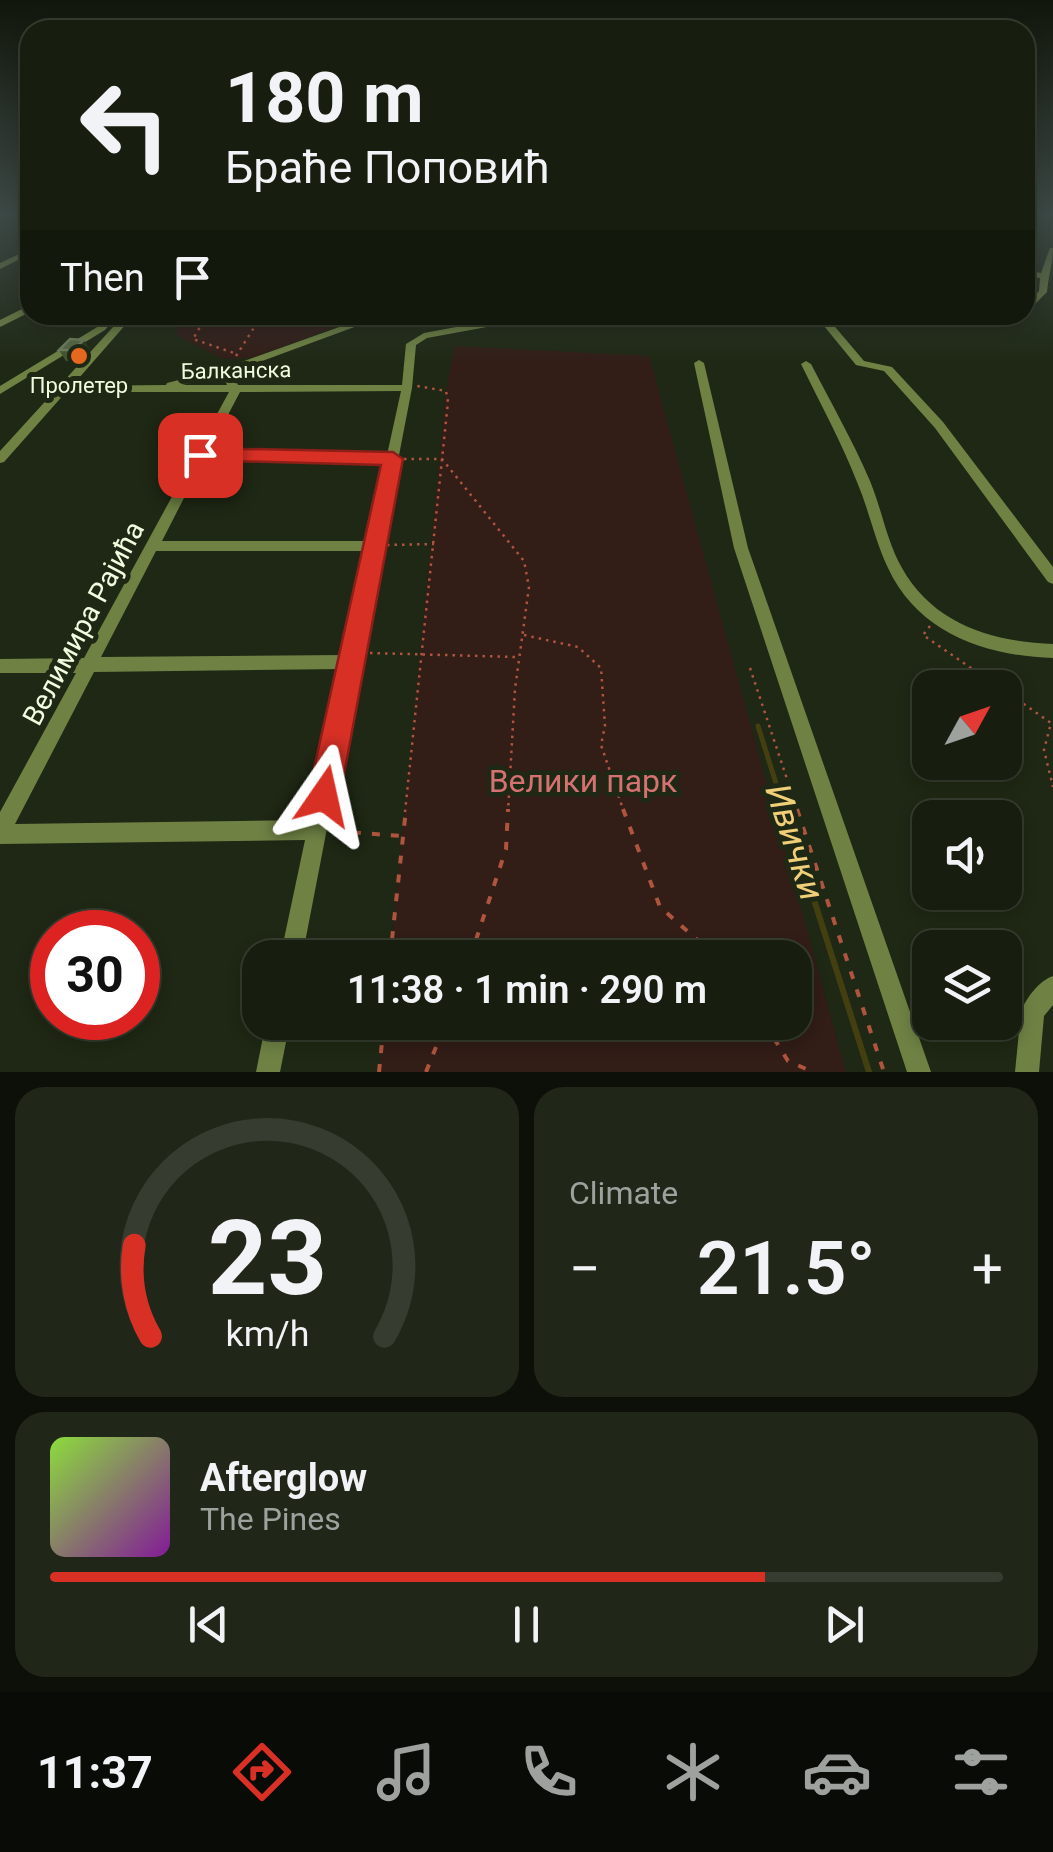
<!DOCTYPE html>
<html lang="en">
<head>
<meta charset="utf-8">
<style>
  :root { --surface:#171e0f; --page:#202718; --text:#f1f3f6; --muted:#9ea29e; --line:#363c2f; --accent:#d93025 }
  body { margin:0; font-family:Roboto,sans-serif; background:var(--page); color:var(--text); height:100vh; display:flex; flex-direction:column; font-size:38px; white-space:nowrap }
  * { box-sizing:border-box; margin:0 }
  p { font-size:32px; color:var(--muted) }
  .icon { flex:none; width:55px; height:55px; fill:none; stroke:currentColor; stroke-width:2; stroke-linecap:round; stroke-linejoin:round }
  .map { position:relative; height:1072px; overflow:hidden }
  .side { display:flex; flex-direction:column; gap:15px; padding:15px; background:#0d1008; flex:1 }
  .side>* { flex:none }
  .hud { position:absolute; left:20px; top:20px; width:1015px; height:305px; border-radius:30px; box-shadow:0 5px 15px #0003,0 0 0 2px var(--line); background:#171e0f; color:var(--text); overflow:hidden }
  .needle { width:65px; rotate:50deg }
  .controls { position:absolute; left:912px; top:670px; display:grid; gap:20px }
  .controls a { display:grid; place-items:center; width:110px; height:110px; border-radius:20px; background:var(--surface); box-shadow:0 5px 15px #0003,0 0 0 2px var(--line); font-size:50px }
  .speed { position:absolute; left:30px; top:910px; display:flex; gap:20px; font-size:50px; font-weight:700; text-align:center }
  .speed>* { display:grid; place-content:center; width:130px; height:130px; border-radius:50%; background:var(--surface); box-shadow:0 5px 15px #0003,0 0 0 2px var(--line); line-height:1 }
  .speed .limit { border:15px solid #d22; background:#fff; color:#111 }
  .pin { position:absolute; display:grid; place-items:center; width:85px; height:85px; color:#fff; margin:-42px; border-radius:20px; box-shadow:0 5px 15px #0006 }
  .me { position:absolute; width:110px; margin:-55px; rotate:11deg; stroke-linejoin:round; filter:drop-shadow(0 0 8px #0008) }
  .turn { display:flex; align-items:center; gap:35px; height:210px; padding:0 40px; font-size:45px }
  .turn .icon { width:130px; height:130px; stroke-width:2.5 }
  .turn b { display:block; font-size:70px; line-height:85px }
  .then { display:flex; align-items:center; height:95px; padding:0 40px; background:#0003; gap:20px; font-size:38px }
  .big { font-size:75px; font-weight:600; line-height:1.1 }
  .side .card { flex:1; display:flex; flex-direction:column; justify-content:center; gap:15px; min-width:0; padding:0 35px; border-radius:30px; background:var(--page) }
  .side .dial { align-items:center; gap:0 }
  .dial svg { height:260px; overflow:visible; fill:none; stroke:var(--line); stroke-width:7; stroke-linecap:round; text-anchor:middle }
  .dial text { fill:var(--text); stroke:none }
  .song { display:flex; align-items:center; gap:30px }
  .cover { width:120px; height:120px; border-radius:15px; background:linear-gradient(135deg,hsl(90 70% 55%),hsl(290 70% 35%)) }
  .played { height:10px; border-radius:5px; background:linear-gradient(90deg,var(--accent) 75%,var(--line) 75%) }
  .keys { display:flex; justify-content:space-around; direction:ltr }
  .heat { display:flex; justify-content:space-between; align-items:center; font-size:55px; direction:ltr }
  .side .tiles { flex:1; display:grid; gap:15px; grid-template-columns:1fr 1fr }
  .card:last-child { grid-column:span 2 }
  .trip { position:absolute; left:242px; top:940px; width:570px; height:100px; border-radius:30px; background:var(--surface); box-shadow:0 5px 15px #0003,0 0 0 2px var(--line); font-weight:600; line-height:100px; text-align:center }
  .tabs { display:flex; height:160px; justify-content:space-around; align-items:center; background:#090c06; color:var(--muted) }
  .tabs .icon { width:70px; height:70px }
  .tabs .active { color:var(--accent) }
  .tabs b { font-size:45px; color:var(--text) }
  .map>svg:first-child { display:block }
  .green { fill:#321d17 }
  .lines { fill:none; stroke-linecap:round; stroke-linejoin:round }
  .stream-far1 { stroke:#443f11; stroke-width:5 }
  .stream { stroke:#443f11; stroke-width:6 }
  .path-far1 { stroke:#af553f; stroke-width:2.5; stroke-dasharray:2.5 5; stroke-linecap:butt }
  .path { stroke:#af553f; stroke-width:4; stroke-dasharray:8 11; stroke-linecap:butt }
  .minor { fill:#6f8244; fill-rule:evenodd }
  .wall { fill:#43542f }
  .shaded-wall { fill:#2d3b1c }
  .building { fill:#566642; stroke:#6e7d5b; stroke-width:2.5 }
  .route { fill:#d93025; stroke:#8d1f18; stroke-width:2.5 }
  .poi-dot { fill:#e66720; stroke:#1f2814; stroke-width:4 }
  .labels { text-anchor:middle; stroke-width:10; stroke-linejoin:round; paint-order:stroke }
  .far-street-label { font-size:22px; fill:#f1fbdf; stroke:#1f2814 }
  .far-poi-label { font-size:22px; fill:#f1fbdf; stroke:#1f2814 }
  .street-label { font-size:28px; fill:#f1fbdf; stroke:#1f2814 }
  .near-park-label { font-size:32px; fill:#d57271; stroke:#1f2814 }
  .near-water-label { font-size:35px; font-style:italic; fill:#f0cf78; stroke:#1f2814 }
</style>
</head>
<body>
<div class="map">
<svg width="1053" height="1072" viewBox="0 0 1053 1072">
  <rect width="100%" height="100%" fill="#1f2814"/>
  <g class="green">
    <polygon points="177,315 369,315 251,358 223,359 177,335"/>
    <polygon points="455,346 649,356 846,1072 379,1072 384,1023 795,1022 795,958 390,957 446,391"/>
  </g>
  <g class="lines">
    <polyline class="stream-far1" points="758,726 785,812"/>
    <polyline class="stream" points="785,809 869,1072"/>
    <g class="path-far1">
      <polyline points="21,267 30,268"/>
      <polyline points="207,315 193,339 237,354"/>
      <polyline points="236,356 262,315"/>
      <polyline points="404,459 442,459 524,561 529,587 515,689 508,812"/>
      <polyline points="387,545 434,544"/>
      <polyline points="930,626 923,635 1000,688"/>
      <polyline points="524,635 578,647 601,668 605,726 601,745 624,812"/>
      <polyline points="370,653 517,657"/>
      <polyline points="750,668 798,812"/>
      <polyline points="1005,691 1051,723 1044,750 1053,787"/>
      <polyline points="405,812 448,402 446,391 417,386"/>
    </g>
    <g class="path">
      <polyline points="623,809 660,907 718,958"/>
      <polyline points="797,809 884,1072"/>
      <polyline points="334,831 401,836"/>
      <polyline points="390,958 406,809"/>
      <polyline points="470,958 506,849 508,809"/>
      <polyline points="764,1022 788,1061 813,1072"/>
      <polyline points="379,1072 384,1022"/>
      <polyline points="426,1072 446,1022"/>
    </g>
    <g class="minor">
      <path d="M1050,248H1053C1053,263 1048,277 1047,292L1025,314V306L1039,291L1040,278L1025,276V270L1041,273Z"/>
      <polygon points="30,249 30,254 0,269 0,263"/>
      <polygon points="30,305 30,312 0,327 0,320"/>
      <polygon points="108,315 118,315 105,330 0,394 0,386 99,326"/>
      <path d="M124,315H134L72,386L166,385L167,383L222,369L373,315H387L232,372L238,385H402L406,344L424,333L520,315H540L535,318L427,338L416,345L412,388L302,958H280L305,840L0,844V812L76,673H0V659L84,658L229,392H66L4,462L0,463V451ZM223,375L227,385H182ZM401,391L387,455L209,451L240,392ZM204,459L386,463L369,541H162ZM156,551H367L345,655L101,657ZM342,669L309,820L15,824L94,672Z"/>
      <polygon points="815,315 825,315 864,361 892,367 943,422 1053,567 1053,584 1048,582 935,428 884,371 856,365"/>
      <polygon points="699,360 704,363 748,548 931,1072 907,1072 734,548 694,363"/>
      <path d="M806,361L811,364C831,403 853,441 870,481C882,510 887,542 902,568C933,624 993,642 1053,644V658C986,656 918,633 888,568C875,541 869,510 857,482C841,441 820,403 801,364Z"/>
      <path d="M1053,976V1005L1044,1016L1039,1072H1015L1021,1011C1027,997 1039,981 1053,976Z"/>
      <polygon points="266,1022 290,1022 280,1072 256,1072"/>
    </g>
  </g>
  <polygon class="wall" points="59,350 90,350 80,361 66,361"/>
  <polygon class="shaded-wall" points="84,340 90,350 80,361 73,350"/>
  <polygon class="building" points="70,339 84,340 73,350 59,350"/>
  <linearGradient id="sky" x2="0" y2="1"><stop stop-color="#11160b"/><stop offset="0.59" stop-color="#3c4845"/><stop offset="1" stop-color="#3c4845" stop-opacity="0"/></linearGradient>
  <rect width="1053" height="364" fill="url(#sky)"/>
  <polygon class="route" points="200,448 393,452 403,459 340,796 335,808 324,812 313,808 308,796 381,465 193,460 193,450"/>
  <circle class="poi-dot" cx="79" cy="356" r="10"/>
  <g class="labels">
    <g class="far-street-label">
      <text transform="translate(236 370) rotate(-1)" y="8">Балканска</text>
    </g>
    <g class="far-poi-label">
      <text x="79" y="393">Пролетер</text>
    </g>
    <g class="street-label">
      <text transform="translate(83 623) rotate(-62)" y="10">Велимира Рајића</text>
    </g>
    <g class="near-park-label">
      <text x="583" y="792">Велики парк</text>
    </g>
    <g class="near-water-label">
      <text transform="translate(795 842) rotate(72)" y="12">Ивички</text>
    </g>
  </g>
</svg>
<div class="controls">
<a><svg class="needle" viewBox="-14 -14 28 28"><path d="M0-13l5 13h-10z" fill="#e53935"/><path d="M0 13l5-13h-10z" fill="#9ea29e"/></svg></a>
<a><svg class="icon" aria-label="sound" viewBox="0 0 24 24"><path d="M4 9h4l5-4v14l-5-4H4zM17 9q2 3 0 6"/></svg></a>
<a><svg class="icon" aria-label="layers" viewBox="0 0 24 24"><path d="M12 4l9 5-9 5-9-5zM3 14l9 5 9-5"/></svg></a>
</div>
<div class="speed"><div class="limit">30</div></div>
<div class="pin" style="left:200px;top:455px;background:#d93025"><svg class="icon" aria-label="arrive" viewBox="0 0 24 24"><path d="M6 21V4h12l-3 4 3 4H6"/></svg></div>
<svg class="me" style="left:324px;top:796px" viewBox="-20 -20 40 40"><path d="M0-17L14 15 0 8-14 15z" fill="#d93025" stroke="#fff" stroke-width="4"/></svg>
<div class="trip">11:38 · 1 min · 290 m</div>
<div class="hud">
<div class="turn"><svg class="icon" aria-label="left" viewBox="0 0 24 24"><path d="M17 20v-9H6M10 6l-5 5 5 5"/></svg><div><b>180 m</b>Браће Поповић</div></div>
<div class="then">Then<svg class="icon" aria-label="arrive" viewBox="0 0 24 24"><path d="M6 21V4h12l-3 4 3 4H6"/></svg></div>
</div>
</div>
<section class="side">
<div class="tiles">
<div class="card dial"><svg viewBox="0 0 100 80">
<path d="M14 69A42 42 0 1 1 86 69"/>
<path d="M14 69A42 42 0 0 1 9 41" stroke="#d93025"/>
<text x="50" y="56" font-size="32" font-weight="700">23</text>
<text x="50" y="72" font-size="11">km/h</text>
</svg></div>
<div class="card"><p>Climate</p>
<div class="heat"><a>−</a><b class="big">21.5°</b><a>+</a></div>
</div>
<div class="card">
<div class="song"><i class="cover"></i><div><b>Afterglow</b><p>The Pines</p></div></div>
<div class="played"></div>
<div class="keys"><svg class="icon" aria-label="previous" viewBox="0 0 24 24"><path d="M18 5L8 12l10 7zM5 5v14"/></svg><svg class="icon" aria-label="pause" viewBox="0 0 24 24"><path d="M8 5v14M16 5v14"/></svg><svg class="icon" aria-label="next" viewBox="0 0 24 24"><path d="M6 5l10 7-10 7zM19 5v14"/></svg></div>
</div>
</div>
</section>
<nav class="tabs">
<b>11:37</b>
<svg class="icon active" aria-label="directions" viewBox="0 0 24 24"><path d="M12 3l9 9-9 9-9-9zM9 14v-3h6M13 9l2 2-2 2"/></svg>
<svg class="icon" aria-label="music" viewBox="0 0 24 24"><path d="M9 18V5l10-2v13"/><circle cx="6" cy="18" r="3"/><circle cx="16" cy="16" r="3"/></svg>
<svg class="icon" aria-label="phone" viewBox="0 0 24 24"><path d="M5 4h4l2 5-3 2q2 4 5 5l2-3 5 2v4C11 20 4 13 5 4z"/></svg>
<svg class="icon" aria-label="climate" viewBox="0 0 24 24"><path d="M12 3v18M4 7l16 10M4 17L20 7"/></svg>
<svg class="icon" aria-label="car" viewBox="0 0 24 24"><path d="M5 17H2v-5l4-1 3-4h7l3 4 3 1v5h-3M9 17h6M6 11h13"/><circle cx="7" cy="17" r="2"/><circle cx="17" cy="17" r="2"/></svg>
<svg class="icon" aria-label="filters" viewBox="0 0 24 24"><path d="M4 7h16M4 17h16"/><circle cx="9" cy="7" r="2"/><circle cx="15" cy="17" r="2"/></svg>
</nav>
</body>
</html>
